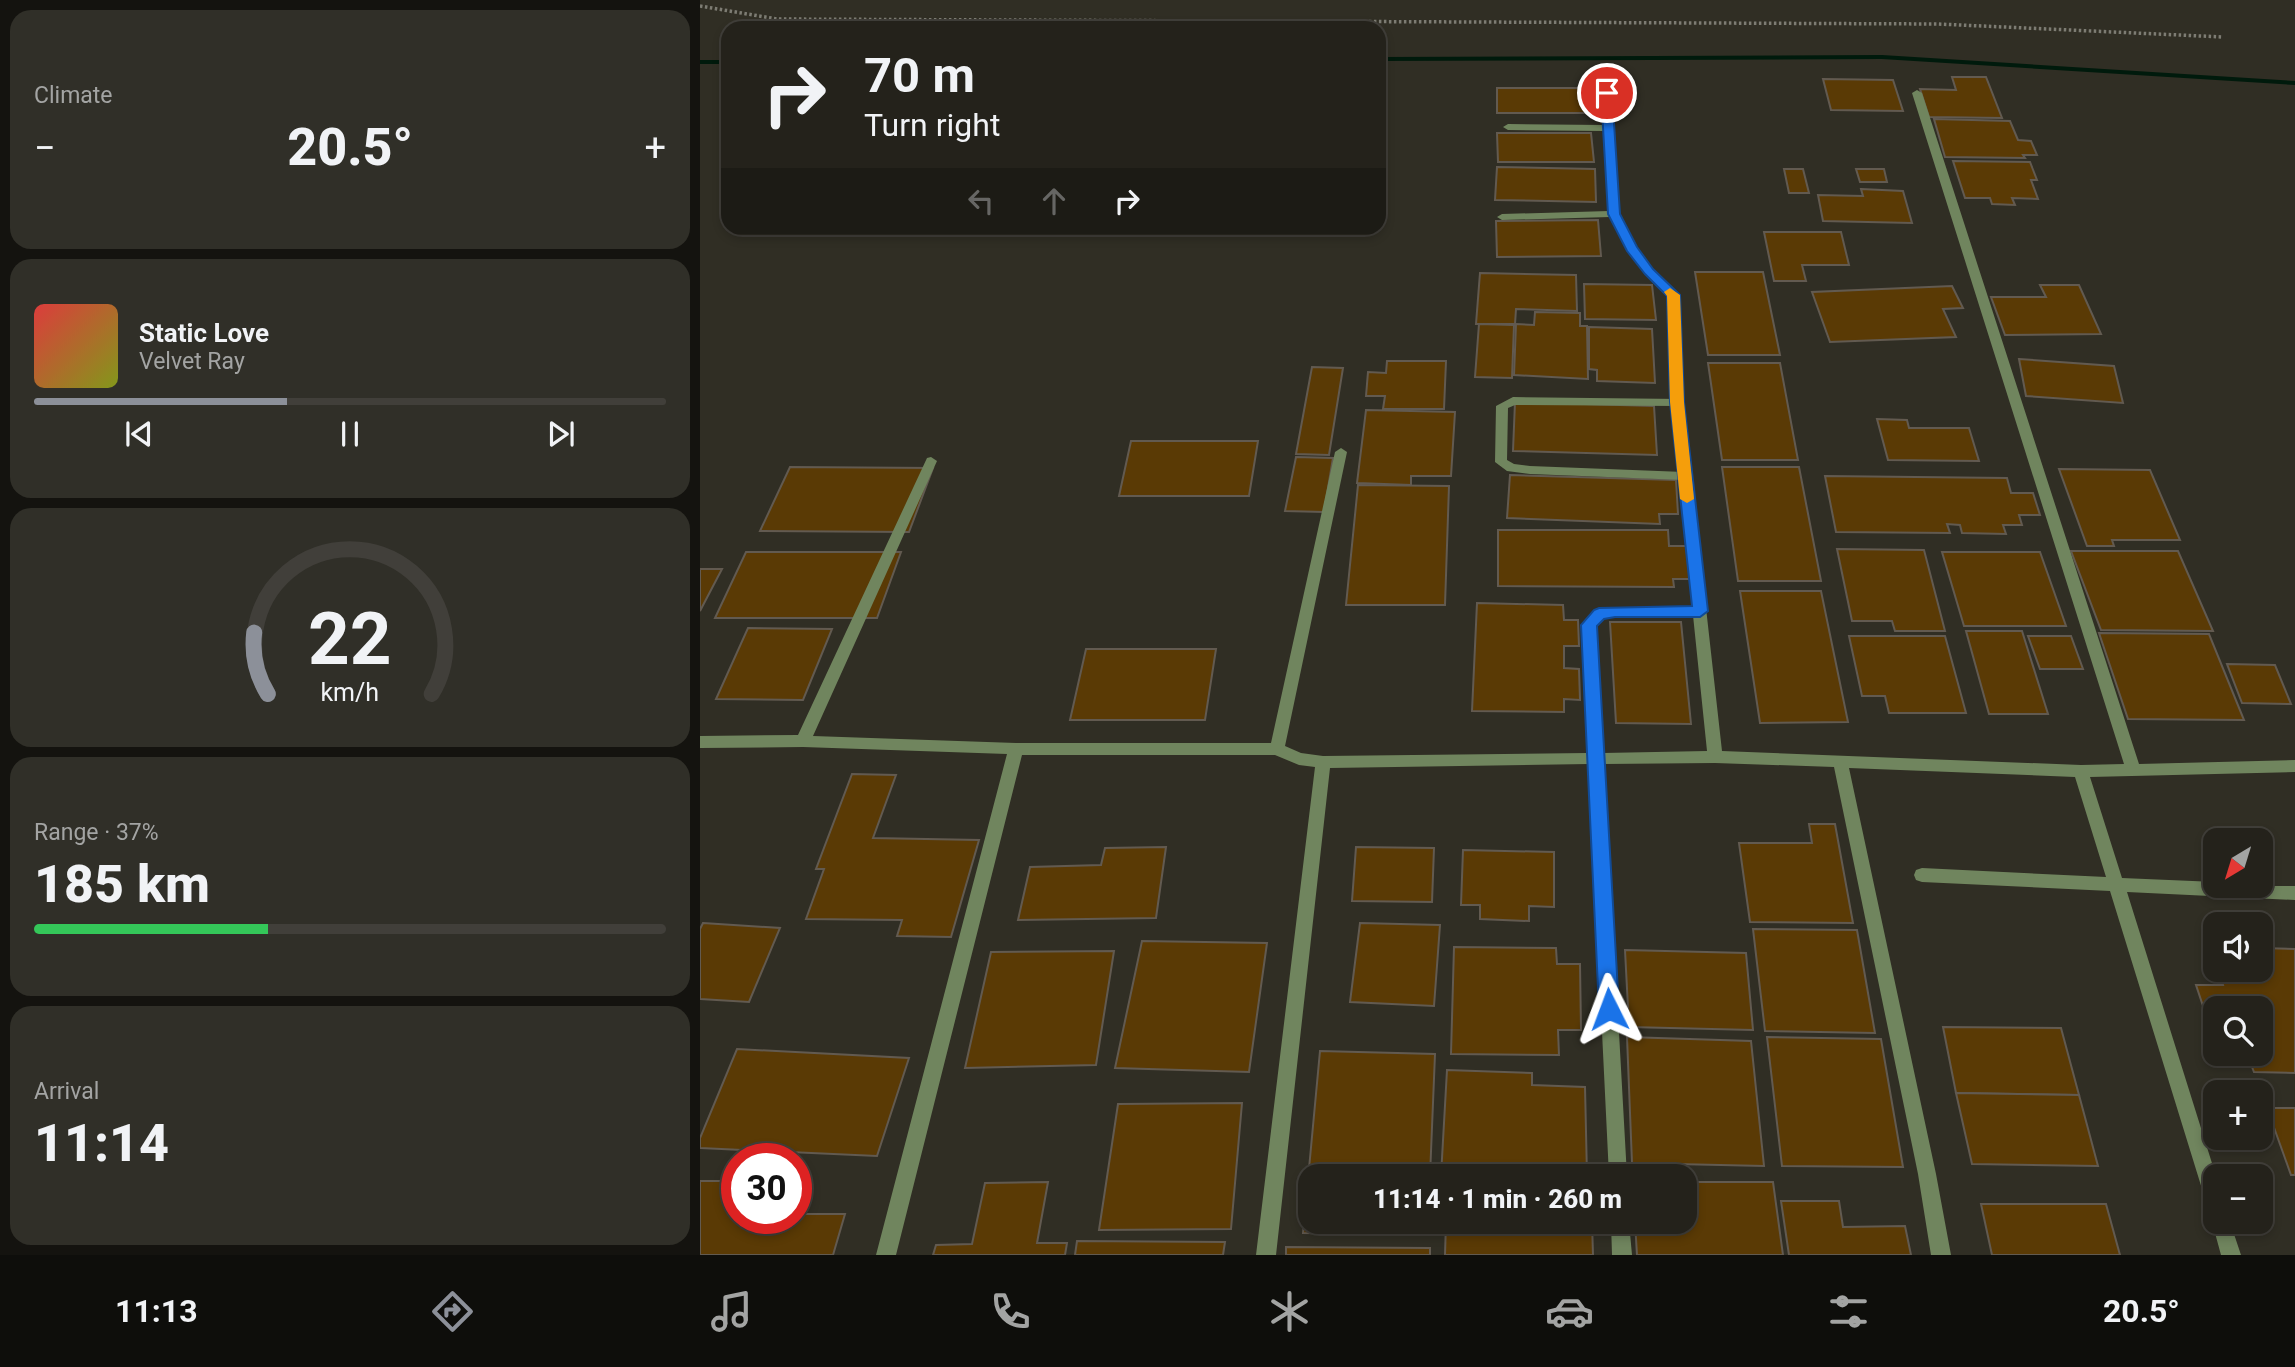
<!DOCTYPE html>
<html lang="en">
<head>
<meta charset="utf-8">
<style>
  :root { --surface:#24221b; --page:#302f28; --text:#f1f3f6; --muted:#a3a4a3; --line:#413f3a; --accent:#8c9099 }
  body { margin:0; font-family:Roboto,sans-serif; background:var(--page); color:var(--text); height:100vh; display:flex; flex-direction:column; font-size:26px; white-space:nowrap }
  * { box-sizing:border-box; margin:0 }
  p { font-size:23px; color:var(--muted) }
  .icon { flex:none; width:38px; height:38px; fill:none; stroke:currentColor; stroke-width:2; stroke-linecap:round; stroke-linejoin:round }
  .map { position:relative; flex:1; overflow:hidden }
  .drawer { display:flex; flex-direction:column; gap:10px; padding:10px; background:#14130f; width:700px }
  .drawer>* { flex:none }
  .top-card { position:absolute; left:21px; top:21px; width:665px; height:214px; border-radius:21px; box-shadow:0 4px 10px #0003,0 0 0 2px var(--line); background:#24221b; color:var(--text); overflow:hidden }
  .needle { width:46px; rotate:218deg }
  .tools { position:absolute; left:1503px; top:828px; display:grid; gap:14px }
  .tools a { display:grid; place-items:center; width:70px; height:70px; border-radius:14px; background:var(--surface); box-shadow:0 4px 10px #0003,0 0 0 2px var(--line); font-size:35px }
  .speed { position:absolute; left:21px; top:1143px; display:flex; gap:14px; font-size:35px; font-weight:700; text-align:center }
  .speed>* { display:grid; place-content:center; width:91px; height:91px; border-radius:50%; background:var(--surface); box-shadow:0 4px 10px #0003,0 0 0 2px var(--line); line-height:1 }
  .speed .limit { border:10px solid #d22; background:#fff; color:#111 }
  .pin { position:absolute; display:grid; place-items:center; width:60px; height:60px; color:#fff; margin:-30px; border:4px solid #fff; border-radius:50%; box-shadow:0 2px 7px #0007 }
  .me { position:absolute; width:77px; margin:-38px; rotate:357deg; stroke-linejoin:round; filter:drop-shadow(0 0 5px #0008) }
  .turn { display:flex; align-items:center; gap:24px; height:147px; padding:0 28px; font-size:32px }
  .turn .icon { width:91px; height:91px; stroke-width:2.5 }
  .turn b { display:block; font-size:49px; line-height:60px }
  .lanes { display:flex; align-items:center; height:66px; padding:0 28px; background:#0003; justify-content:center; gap:35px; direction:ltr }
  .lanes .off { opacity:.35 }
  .big { font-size:52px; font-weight:800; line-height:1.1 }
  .drawer .card { flex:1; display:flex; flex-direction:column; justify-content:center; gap:10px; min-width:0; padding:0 24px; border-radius:21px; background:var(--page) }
  .drawer .dial { align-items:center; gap:0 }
  .dial svg { height:182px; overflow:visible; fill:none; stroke:var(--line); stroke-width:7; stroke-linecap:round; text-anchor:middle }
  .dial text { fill:var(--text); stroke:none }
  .song { display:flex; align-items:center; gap:21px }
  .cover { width:84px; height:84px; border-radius:10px; background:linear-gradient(135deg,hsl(0 70% 55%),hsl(70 70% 35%)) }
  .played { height:7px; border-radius:4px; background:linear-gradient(90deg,var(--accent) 40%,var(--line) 40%) }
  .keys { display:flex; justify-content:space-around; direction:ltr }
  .heat { display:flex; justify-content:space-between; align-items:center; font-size:38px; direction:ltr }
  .charge { height:10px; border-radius:5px; background:linear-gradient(90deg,#34c759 37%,var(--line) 0) }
  .trip { position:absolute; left:598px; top:1164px; width:399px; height:70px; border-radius:21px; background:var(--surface); box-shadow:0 4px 10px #0003,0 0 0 2px var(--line); font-weight:800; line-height:70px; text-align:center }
  .dock { display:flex; height:112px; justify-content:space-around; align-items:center; background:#0e0e0b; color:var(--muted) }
  .dock .icon { width:49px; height:49px }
  .dock .selected { color:var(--accent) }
  .dock b { font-size:32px; color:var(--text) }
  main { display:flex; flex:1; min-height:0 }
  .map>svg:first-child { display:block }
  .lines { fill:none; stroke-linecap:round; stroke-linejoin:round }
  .stream { fill:#001a0c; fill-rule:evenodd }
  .building { fill:#5a3a05; stroke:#625a50; stroke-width:2 }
  .path { stroke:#7d7c73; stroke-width:3.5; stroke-dasharray:2.5 2.5; stroke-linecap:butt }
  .service { fill:#70855e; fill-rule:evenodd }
  .minor { fill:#70855e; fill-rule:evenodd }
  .route { fill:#1a73e8; stroke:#114b97; stroke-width:2 }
  .slow { fill:#f59e0b }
</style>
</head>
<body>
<main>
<section class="drawer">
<div class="card"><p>Climate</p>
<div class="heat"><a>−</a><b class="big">20.5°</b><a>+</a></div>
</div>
<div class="card">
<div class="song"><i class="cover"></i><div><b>Static Love</b><p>Velvet Ray</p></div></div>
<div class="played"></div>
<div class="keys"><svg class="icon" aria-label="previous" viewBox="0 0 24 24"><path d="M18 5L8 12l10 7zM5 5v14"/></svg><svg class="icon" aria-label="pause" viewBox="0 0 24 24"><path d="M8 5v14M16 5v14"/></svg><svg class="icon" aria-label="next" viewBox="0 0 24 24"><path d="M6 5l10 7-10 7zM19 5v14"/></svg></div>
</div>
<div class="card dial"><svg viewBox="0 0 100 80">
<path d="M14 69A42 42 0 1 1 86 69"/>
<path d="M14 69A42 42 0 0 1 8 42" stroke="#8c9099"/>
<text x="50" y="56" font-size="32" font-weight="700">22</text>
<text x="50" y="72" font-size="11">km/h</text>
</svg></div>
<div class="card"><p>Range · 37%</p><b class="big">185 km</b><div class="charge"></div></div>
<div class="card"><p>Arrival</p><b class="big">11:14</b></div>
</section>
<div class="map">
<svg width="1595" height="1255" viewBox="0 0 1595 1255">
  <rect width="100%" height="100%" fill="#302e24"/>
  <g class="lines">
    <g class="stream">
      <polygon points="1182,55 1595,81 1595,85 1182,59 679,61 679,57"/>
      <rect x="0" y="60" width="28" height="4"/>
    </g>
  </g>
  <g class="building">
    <polygon points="1252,77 1286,77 1302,118 1229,117 1220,89 1256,90"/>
    <polygon points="1123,79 1193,80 1203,111 1131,110"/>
    <polygon points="797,88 889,88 891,113 797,113"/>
    <polygon points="1234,119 1310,121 1318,140 1331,141 1337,155 1323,155 1325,158 1245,157"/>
    <polygon points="797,133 891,133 894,162 798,162"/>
    <polygon points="1253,161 1330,162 1337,180 1331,180 1338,199 1312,198 1315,205 1292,204 1290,198 1265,198"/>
    <polygon points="797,167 895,169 896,202 795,200"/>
    <polygon points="1084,169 1103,169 1109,193 1089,193"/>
    <polygon points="1156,169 1184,169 1187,182 1160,182"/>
    <polygon points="1161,189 1203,191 1212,223 1123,221 1118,195 1163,196"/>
    <polygon points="898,220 901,256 797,257 796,221"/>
    <polygon points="1064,232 1141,232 1149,265 1102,265 1106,281 1074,281"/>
    <polygon points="995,272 1063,272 1080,355 1008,355"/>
    <polygon points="780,273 876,275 877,311 816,309 815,324 776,324"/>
    <polygon points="884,284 952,285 956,320 885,319"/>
    <polygon points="1340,285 1379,285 1401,334 1305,335 1291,297 1346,297"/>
    <polygon points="1252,286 1263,308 1243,309 1256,337 1130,342 1112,292"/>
    <polygon points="835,312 880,313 880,326 887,326 888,379 814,375 816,324 834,325"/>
    <polygon points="779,324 814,325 812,378 775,377"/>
    <polygon points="889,327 952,329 955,383 897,381 897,370 889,369"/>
    <polygon points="1319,359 1414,366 1423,403 1326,396"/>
    <polygon points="687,361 746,361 744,409 683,409 685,396 666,396 668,372 686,373"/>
    <polygon points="1008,363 1080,363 1098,460 1022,460"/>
    <polygon points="612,367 643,368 629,455 596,454"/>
    <polygon points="815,402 954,406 957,455 813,451"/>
    <polygon points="666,410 755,412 751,476 711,476 711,485 657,483"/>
    <polygon points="1177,419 1207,420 1209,428 1269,428 1279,461 1188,460"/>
    <polygon points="431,441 558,441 549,496 419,496"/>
    <polygon points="596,457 633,458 624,512 585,511"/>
    <polygon points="90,467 233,468 209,532 60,531"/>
    <polygon points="1022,467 1099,467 1121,581 1038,581"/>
    <polygon points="1359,469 1450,470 1480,540 1412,540 1414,546 1387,546"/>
    <polygon points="810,475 976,480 978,514 959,514 960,524 807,518"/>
    <polygon points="1125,476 1307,478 1311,493 1333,493 1340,515 1319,515 1322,525 1303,525 1306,534 1262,533 1260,525 1247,524 1250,533 1136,532"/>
    <polygon points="658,485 749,486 745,605 646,605"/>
    <polygon points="798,530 968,530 969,546 986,546 990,579 973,579 974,587 798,586"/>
    <polygon points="1137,549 1224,550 1245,631 1195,631 1192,621 1152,621"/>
    <polygon points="1371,551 1478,551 1513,631 1401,630"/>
    <polygon points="46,552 201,552 177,618 15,618"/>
    <polygon points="1242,552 1340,552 1366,626 1264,626"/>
    <polygon points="0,569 22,569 0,611"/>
    <polygon points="1040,591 1121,591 1148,722 1060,723"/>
    <polygon points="777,603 863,605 864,620 878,620 879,646 864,646 864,668 879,669 880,700 864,699 864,712 772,711"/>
    <polygon points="910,622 981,622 991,724 916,723"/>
    <polygon points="48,628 132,629 103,700 16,699"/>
    <polygon points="1266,631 1322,631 1348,714 1289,714"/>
    <polygon points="1399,633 1509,634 1544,720 1428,719"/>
    <polygon points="1149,636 1245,636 1266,713 1189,713 1185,696 1162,696"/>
    <polygon points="1328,636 1371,636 1383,669 1340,669"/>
    <polygon points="386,649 516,649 505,720 370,720"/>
    <polygon points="1527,664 1575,665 1591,704 1542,703"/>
    <polygon points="152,774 196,775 173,838 279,840 251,937 197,936 202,920 106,919 124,869 116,869"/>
    <polygon points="1109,824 1135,824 1153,923 1050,922 1039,843 1112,843"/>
    <polygon points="466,847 456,918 318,920 330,867 401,865 405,848"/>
    <polygon points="656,847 734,848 732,902 652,901"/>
    <polygon points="763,850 854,852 854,907 829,906 829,921 780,919 780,905 761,905"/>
    <polygon points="3,923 80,928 49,1002 0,999 0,929"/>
    <polygon points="660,923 740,925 734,1006 650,1002"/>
    <polygon points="1053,929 1157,930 1175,1033 1065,1031"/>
    <polygon points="442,941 567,943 549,1072 415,1068"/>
    <polygon points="754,947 856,948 857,964 880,964 881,1030 858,1030 859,1055 751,1054"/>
    <polygon points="1561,948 1595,949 1595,1073 1554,1072 1547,1054 1561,1054 1561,1008 1516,1008 1516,1036 1513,1036 1496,985 1523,985 1518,970 1561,970"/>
    <polygon points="925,950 1046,953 1053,1030 929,1027"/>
    <polygon points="414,951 396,1065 265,1068 291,952"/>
    <polygon points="1243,1027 1361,1028 1379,1095 1256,1093"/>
    <polygon points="927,1037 1051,1041 1064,1166 932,1163"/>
    <polygon points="1067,1037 1181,1039 1203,1167 1082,1166"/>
    <polygon points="37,1049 209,1058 177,1156 0,1148 0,1138"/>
    <polygon points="620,1051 735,1054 730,1176 611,1176 611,1222 728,1222 727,1235 603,1233"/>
    <polygon points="747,1070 832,1073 832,1085 885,1087 887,1176 741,1176"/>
    <polygon points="1256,1093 1379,1095 1398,1166 1272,1164"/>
    <polygon points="542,1103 531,1229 399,1230 418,1104"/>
    <polygon points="1567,1108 1595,1108 1595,1175 1591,1175"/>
    <polygon points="0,1181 37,1181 37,1218 96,1218 96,1182 108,1182 98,1214 145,1214 133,1255 0,1255"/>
    <polygon points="348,1182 337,1243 367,1243 365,1255 233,1255 236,1245 272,1244 285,1183"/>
    <polygon points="985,1182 1073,1182 1083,1255 937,1255 935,1222 985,1222"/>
    <polygon points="1081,1201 1139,1201 1143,1227 1205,1226 1211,1255 1089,1255"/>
    <polygon points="1281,1204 1406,1204 1420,1255 1292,1255"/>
    <polygon points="746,1222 892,1222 893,1255 745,1255"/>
    <polygon points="377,1241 525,1242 523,1255 375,1255"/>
    <polygon points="586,1247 730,1248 730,1255 586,1255"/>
  </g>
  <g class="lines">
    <polyline class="path" points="0,6 77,19 1238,24 1523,37"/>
    <g class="service">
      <polygon points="813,397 981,399 983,402 977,406 815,405 808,408 807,460 814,464 830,466 984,472 990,476 984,480 830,474 807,471 795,462 796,406"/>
      <polygon points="1000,606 1007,611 1005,614 903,618 894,629 889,630 882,625 894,610 899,608"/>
    </g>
    <g class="minor">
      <path d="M907,90L912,93L919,214L936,247L953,270L979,295L983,402L1022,751L1381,765L1424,764L1212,93L1217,90L1222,93L1439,764L1595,760V772L1390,777L1422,878L1516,882V886H1595V900L1427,892L1516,1176V1214L1509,1211L1507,1205L1410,891L1222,882L1216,880L1214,875L1216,870L1222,868L1406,877L1375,777L1149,768L1236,1174L1251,1255H1231L1218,1174L1134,767L1015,763L904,764L927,1176H909L889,764L630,768L576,1255H556L615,767L599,765L575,755H322L196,1255H176L307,754L103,747L0,748V736L98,735L227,458L231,457L237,461L113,736L316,743H571L635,452L641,448L647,452L585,746L601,753L623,756L888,753L882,625L889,620L896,625L903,753L1007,751L971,402L967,296C941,271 926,250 910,217L802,220L797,217L802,214L909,211L904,131L808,130L803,127L808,124L904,125L902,93Z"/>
      <polygon points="1516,1215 1516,1222 1530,1222 1541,1255 1521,1255 1512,1222"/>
      <polygon points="911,1222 929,1222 932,1255 912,1255"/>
    </g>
  </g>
  <polygon class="route" points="907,90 912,93 920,214 937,247 953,269 980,295 984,402 1008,611 1000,617 915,617 904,619 897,626 919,1009 916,1015 909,1017 902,1015 899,1009 881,625 894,610 899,608 992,606 970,402 967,296 945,274 927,251 908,214 901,93"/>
  <polygon class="slow" points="970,288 980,295 984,402 994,499 987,503 980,499 970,402 967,296 964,292"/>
</svg>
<div class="tools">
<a><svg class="needle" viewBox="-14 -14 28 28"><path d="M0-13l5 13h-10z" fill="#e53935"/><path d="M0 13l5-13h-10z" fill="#a3a4a3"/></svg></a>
<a><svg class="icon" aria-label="sound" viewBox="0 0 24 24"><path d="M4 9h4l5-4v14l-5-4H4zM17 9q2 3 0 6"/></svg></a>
<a><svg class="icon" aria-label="search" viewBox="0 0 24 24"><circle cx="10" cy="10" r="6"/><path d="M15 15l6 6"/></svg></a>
<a>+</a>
<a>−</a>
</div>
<div class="speed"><div class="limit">30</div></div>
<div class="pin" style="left:907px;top:93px;background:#d93025"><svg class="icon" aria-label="arrive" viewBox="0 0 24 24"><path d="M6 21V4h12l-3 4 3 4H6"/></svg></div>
<svg class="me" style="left:909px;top:1009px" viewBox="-20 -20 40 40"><path d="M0-17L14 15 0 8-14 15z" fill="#1a73e8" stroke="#fff" stroke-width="4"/></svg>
<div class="trip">11:14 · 1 min · 260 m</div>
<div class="top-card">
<div class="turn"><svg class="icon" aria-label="right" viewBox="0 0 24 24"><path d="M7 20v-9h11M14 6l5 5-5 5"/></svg><div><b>70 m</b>Turn right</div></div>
<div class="lanes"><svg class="icon off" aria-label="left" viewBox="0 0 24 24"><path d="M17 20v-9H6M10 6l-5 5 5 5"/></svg><svg class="icon off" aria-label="ahead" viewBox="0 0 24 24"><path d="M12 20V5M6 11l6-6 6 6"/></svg><svg class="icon" aria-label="right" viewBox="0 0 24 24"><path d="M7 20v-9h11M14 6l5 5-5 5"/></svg></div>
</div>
</div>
</main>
<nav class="dock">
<b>11:13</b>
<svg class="icon selected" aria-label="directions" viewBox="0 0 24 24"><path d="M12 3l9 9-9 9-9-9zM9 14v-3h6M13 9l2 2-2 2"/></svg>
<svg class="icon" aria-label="music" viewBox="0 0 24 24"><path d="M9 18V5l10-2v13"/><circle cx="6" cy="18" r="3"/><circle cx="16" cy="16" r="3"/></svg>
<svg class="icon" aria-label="phone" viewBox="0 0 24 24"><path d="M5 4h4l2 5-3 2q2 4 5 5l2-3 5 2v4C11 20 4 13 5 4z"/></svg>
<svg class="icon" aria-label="climate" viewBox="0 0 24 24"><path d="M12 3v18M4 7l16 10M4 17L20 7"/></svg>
<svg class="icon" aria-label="car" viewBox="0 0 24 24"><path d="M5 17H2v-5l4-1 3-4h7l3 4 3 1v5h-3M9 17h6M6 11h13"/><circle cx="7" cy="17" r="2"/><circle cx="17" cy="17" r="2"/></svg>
<svg class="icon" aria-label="filters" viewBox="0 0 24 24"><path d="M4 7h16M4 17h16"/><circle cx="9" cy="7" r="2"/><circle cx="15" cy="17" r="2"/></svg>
<b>20.5°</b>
</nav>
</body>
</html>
